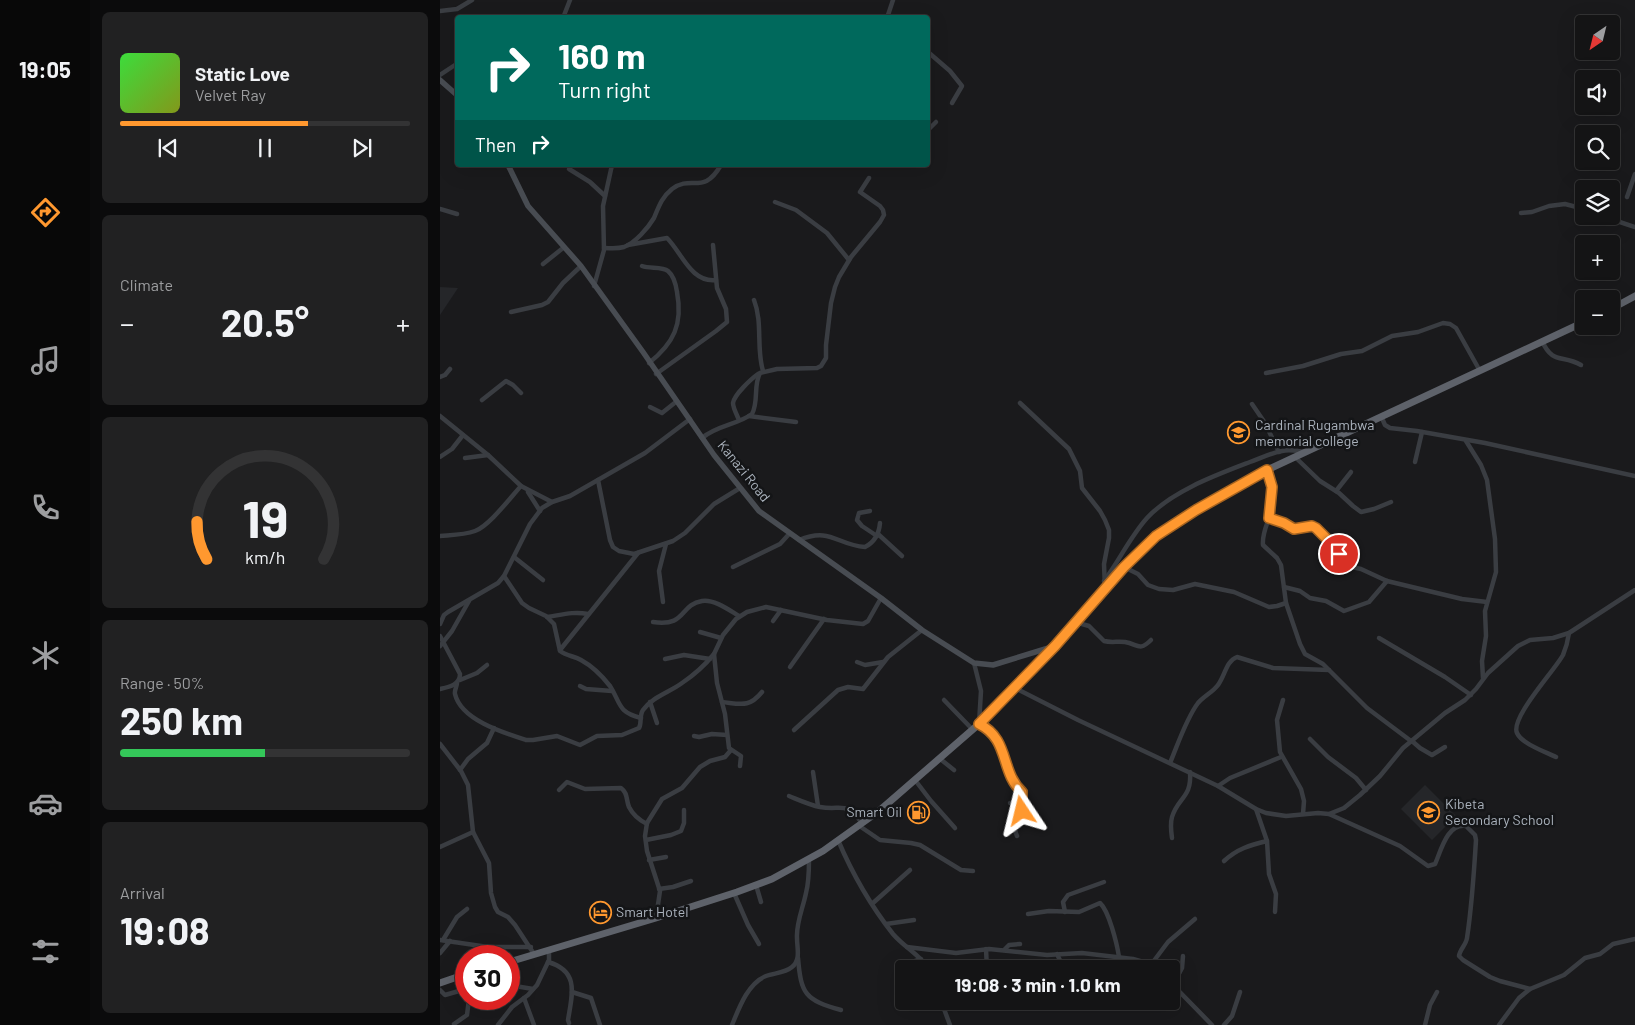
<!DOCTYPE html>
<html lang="en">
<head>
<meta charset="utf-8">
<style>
  :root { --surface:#141415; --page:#212122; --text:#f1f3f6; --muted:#9d9ea0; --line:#333334; --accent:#ff982f }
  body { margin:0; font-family:Barlow,sans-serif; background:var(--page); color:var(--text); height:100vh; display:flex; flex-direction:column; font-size:19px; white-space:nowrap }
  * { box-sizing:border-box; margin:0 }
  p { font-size:16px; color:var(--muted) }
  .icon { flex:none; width:28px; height:28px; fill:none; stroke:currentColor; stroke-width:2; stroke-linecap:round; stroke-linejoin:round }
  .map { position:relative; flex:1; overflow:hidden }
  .panel { display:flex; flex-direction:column; gap:12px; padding:12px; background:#0b0b0c; width:350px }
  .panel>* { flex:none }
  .guide { position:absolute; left:15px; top:15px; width:475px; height:152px; border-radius:5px; box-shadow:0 5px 20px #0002,0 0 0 1px var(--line); background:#00695c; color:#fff; overflow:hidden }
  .needle { width:32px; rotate:215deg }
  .tools { position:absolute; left:1135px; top:15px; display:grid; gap:10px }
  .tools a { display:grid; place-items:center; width:45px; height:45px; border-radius:5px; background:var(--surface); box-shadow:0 5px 20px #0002,0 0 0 1px var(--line); font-size:25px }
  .speed { position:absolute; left:15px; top:945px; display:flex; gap:10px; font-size:25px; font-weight:700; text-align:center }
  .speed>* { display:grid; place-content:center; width:65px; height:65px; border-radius:50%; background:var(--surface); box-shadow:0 5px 20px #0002,0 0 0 1px var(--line); line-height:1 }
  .speed .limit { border:8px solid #d22; background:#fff; color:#111 }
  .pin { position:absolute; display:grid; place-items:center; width:42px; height:42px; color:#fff; margin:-21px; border:2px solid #fff; border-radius:50%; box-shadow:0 1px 5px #0007 }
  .me { position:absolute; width:55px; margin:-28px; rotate:350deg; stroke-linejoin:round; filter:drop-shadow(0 0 4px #0008) }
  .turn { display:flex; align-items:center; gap:18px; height:105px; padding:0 20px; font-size:22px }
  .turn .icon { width:65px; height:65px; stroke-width:2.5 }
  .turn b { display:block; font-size:35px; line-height:42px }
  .then { display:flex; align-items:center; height:48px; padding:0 20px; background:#0003; gap:10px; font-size:19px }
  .big { font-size:38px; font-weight:700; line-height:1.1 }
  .panel .tile { flex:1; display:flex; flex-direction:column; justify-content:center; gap:8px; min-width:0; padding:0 18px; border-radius:8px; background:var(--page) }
  .panel .dial { align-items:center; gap:0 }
  .dial svg { height:130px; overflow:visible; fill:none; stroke:var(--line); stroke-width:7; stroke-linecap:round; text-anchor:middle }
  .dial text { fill:var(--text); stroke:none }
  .song { display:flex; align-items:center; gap:15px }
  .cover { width:60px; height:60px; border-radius:8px; background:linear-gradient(135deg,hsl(120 70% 55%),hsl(70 70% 35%)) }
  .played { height:5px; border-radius:2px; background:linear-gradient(90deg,var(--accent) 65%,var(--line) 65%) }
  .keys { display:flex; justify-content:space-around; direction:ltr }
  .heat { display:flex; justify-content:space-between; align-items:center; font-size:28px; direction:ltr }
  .charge { height:8px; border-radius:4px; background:linear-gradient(90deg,#34c759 50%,var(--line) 0) }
  .trip { position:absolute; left:455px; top:960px; width:285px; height:50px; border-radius:5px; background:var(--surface); box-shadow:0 5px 20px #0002,0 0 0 1px var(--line); font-weight:700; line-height:50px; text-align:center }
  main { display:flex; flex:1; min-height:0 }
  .dock { display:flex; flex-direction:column; width:90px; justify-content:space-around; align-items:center; background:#080808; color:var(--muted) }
  .dock .icon { width:35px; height:35px }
  .dock .current { color:var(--accent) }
  .dock b { font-size:22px; color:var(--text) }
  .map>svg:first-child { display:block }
  .built { fill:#252629 }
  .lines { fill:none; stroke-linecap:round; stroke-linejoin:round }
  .minor { stroke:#3a3d42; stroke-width:4.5 }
  .secondary { stroke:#484c52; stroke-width:5.5 }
  .trunk { stroke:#5e626a; stroke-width:7 }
  .route-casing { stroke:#a6631f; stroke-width:12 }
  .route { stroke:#ff982f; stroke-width:9 }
  .labels { text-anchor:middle; stroke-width:5; stroke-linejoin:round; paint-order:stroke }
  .poi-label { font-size:14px; fill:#abb3bd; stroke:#141517; text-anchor:start }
  .street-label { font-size:14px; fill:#abb3bd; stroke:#141517 }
</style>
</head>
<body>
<main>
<nav class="dock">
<b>19:05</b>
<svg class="icon current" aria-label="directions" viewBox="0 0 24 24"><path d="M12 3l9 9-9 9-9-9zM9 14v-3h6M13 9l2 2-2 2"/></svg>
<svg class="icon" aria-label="music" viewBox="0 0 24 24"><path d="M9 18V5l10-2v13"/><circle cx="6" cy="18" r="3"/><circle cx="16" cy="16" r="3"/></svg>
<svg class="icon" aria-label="phone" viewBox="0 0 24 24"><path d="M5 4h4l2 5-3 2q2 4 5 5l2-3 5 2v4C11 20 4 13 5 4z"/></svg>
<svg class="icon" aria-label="climate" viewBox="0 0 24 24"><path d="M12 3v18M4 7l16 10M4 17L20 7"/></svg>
<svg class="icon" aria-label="car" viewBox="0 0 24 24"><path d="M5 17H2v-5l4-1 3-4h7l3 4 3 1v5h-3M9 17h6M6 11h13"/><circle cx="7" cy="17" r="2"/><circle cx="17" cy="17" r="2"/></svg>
<svg class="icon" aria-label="filters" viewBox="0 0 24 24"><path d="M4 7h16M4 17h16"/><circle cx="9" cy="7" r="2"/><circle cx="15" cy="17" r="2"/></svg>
</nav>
<section class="panel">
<div class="tile">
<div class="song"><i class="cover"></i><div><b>Static Love</b><p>Velvet Ray</p></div></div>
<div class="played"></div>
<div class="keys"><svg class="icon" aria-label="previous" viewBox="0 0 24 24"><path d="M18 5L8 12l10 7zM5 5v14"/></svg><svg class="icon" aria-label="pause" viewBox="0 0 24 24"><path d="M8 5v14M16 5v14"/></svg><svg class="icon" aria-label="next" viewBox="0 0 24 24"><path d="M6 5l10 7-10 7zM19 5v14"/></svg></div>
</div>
<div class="tile"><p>Climate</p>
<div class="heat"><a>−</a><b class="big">20.5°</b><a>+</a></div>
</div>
<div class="tile dial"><svg viewBox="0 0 100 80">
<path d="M14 69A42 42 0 1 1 86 69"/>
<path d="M14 69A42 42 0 0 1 8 46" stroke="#ff982f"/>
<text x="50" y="56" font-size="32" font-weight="700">19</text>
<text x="50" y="72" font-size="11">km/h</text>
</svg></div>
<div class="tile"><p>Range · 50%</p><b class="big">250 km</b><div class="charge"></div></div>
<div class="tile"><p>Arrival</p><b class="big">19:08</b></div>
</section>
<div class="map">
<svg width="1195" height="1025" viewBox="0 0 1195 1025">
  <rect width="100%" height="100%" fill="#1a1a1c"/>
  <g class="built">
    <polygon points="0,287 18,288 0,315"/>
    <polygon points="985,785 1016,816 992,840 961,809"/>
  </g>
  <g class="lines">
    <g class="minor">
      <polyline points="0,11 17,9 32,0"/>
      <polyline points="123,18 130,0"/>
      <polyline points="447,18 453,0"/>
      <polyline points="488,52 510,71 522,86 512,103"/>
      <polyline points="0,75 18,63"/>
      <polyline points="488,130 496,122"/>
      <polyline points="129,169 150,182 165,196"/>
      <polyline points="1187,197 1195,174"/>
      <polyline points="335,202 356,210 387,233 409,260"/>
      <polyline points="0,209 17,214"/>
      <polyline points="1081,213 1092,212 1109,206 1125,204 1144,209"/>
      <polyline points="1162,216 1195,227"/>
      <path d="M188,245L227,238C242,253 251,283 276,280"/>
      <path d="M164,248C171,248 177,249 184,247C195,243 208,228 214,218C219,206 222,197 232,189C252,174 263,196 281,165"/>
      <polyline points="103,264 123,248"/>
      <path d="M202,266C210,269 222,266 228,271C234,276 236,285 237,292C243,324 234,343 209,363"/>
      <polyline points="154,286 164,250 163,206 172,165"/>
      <path d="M314,300C323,323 316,348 323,371"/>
      <polyline points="71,312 102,305 108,302 123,283 141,266"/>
      <path d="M1102,341C1113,365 1122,354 1141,365"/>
      <polyline points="826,373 863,366 901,354 922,351 952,336 978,332 1003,323 1010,324 1016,328 1040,371"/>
      <polyline points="216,374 276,331 287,322 286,309 277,288 273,245"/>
      <polyline points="0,377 5,375 10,369"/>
      <polyline points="42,400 66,381 73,385 81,393"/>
      <polyline points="580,403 629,449 640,471 642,488 660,511 665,520 669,530 669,538 664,564 665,589"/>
      <polyline points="812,404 825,423 839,452"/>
      <polyline points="210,407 222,413 237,401"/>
      <polyline points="0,416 48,455 81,486 112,502"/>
      <polyline points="309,416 356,422"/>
      <polyline points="941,416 945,425 950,428 977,431 1045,443 1195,476"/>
      <path d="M299,420C297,415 293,408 293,403C294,395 311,379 318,374"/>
      <path d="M262,438C277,425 297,425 312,414C319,401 313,386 320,373L337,369L377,368L381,366L386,358V345L391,303L395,287L399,277L411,257L440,222L444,215L443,210L440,206L420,192L429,178"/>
      <polyline points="1026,441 1041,465 1047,480 1055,539 1056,572 1045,611 1046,636 1042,661 1043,678"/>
      <polyline points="0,457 12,449 23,435"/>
      <polyline points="855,457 880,481 899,493 913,506 921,512 934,509 951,502"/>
      <polyline points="25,458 48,455"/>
      <polyline points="975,462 982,432"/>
      <path d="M827,470C834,486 833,501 829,518C826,527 822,535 823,545L837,558L841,565L846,603L860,644L865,654L883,664L927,708L971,741"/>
      <polyline points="158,480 170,540 173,547 179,551 194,554 233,541 245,533 274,504 300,488"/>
      <polyline points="896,491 911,472"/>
      <polyline points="88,492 100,511"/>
      <polyline points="430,511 419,513 417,520 422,526 437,536"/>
      <polyline points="829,518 844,523 854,529 872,526 876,528 891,544 907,566 921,569 947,581 1022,599 1047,602"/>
      <polyline points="438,534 462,556"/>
      <path d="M0,536C12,535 24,535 35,531C49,526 70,498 81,486"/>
      <path d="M359,540C391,527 397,545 425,547C435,542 439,534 440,523"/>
      <polyline points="74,557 103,580"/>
      <polyline points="293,567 340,544 350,533"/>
      <polyline points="684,567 698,574 708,585 719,589 733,590 755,584 794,592 829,607 837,606 846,603"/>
      <path d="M64,576L82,603L89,608L106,616L114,624L120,651C127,656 134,656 141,660C152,666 163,677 170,686C181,703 177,712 201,718"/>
      <path d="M664,581C679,561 690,537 707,518C732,491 776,475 810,462C821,458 831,453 842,451C850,449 857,451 865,452"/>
      <polyline points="844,587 860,591 870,598 886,601 904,611 929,602 947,581"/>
      <polyline points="223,602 219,571 226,544"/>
      <path d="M107,617C121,615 133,611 148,614"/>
      <polyline points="333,621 341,610"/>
      <path d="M213,622C247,627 239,605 262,601C274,599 289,610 299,616"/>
      <path d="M635,622L649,626L664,641C671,643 678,641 685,642C698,644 699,652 711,640"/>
      <polyline points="0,624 4,615 8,612 58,583 64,576 90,524 102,508 112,502 130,496 205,453 250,419"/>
      <polyline points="260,632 281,638"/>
      <path d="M0,636L20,674C20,685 9,687 0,689"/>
      <polyline points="939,638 1005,677 1031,695"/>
      <polyline points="0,646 12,631 29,601"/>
      <polyline points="120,650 198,553"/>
      <polyline points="225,659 244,655 270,659"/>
      <polyline points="417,662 425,665 443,662"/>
      <path d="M534,663L541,691L539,724C564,736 563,760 574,782C577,789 582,791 582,799C582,802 583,807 582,810C579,820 572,825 577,836"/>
      <polyline points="350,667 384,619"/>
      <polyline points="20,680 37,673 47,665"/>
      <path d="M17,683C17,686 14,691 15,694C21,720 64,733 86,740H93L117,736L140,745L157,736L182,735L199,728C202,723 199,716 203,710C212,697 230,692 242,683C254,675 265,665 274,654"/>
      <polyline points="140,686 146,689 172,691"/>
      <path d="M575,688L638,720L778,786L816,809L826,813L846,816L878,813L889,814L960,846L988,866L995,864C1001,851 1007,823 1026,826L1035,835L1036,840C1034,873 1032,905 1027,938C1026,945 1020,949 1019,956L1023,960L1050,977L1060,981L1090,989"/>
      <polyline points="504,700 533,730"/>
      <polyline points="843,700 837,720 840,752 861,789 864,801 863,814"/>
      <polyline points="210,702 217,723"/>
      <path d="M282,702C301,704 309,708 322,692"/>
      <polyline points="354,730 398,690 408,687 423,689 448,657 482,630"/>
      <polyline points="254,736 259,737 272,734 287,735"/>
      <polyline points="870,739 888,757 916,778 926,790"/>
      <polyline points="972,741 980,748 992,755 1005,747"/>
      <polyline points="0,744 21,771 28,785 33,832 49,863 51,893 55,907 58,912 68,917 75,925 94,954"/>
      <path d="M1116,757C1106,752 1082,744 1077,733C1070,718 1115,670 1123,655C1126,648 1128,640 1129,633"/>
      <polyline points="499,758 514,770"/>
      <path d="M730,763C738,744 746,719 758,703C764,696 773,692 778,685C785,676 786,661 797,657L833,668L889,670"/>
      <polyline points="300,766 301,756 289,748 285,714 277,683 274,654 283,635 296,619 307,612 326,607 387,620 423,624 428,621 441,598"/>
      <polyline points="20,770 28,759 47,743 54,728"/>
      <polyline points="373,772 378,806"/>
      <polyline points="475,780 491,801 515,828"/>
      <polyline points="778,786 790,778 841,757"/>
      <path d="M119,790L127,782L145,789L181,788C188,793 186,800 189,807C193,815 199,820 207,824"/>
      <path d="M349,796C359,800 370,805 380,807C402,811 405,800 422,823"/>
      <polyline points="570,803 577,802 582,799"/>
      <polyline points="816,809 827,841 829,874 836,894 835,912"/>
      <polyline points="889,814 904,808 920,795 940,776 963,748 1005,713 1025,700 1036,689 1048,673 1078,646 1090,640 1113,638 1129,633 1195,590"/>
      <polyline points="418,825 440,840 471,843 480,845 521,870 533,871"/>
      <path d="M732,838C731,831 730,824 732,817C738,797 752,798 750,772"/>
      <polyline points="206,840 231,835 241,831 244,823 244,810"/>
      <path d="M398,840C412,873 431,906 453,934C464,947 480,955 489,969"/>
      <polyline points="0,847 33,832"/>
      <polyline points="209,860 226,857"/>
      <path d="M784,861C797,849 810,845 827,841"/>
      <polyline points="316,885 321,902"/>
      <polyline points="219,889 233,887 251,881"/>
      <polyline points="294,893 308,925 319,944"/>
      <polyline points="433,903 470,870"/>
      <polyline points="625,912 623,902 628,895 664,882"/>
      <path d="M588,914L609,911L639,912L660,903C669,911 677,944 679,957"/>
      <polyline points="216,918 220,891 207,851 205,836 207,823 222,799 242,788 260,767 270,761 285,757 291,750"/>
      <polyline points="446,924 474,920"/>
      <polyline points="0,940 48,947 91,947"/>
      <polyline points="3,940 17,917 27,909"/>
      <polyline points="467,947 516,953 549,949 607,955 642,953 693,959 707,963 713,969"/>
      <polyline points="546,949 547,969"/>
      <polyline points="564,950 569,945 580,944"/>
      <polyline points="0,953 10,941"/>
      <polyline points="617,954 624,969"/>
      <path d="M358,958C361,994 365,1000 401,1010"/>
      <path d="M108,962C140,971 132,995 128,1020L129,1023"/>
      <polyline points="710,966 728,942 755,919"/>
      <polyline points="458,967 481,959"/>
      <polyline points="731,983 772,1025"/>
      <polyline points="69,985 93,989"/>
      <polyline points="733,985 742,968 743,956"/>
      <polyline points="0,990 5,995 19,991 26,992"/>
      <polyline points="132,992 151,998 160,1025"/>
      <polyline points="84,998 94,1025"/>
      <polyline points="501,1001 510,1025"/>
      <polyline points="14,1024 27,1015 29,999"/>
      <polyline points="58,1025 72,1007 88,995 97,985 109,960 109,950"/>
      <path d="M292,1025C299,1008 308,983 326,976C334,973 345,973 352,967C361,960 357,948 357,938C356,923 363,908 366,893C369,882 369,871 369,859"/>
      <polyline points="784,1025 792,1016 800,992"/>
      <polyline points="985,1025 990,1005 997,992"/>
      <polyline points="1059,1025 1079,998 1090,989 1124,975 1145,958 1160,954 1173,944 1195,939"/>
    </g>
    <g class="secondary">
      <polyline points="0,80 18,96"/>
      <polyline points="68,165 88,206 141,266 203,352 274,455 319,511 441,598 482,630 534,663 553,665 615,646"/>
    </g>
    <g class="trunk">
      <polyline points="1171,309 1195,296"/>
      <polyline points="69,962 216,918 297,892 332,879 383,851 439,811 539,724 615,646 684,567 716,536 734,523 827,470 1144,322"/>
      <polyline points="0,983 26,974"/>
    </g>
  </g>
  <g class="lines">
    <defs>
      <path id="route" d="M582,811V792C560,772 570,739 539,724L615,646L684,567L716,536L756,510L827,470L832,487L829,518L844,523L854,529L872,526L876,528L886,538L899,554"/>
    </defs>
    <use href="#route" class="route-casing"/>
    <use href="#route" class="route"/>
  </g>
  <defs>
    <symbol id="university-ring" viewBox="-11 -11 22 22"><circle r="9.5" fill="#141517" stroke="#ff982f" stroke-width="1.5"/><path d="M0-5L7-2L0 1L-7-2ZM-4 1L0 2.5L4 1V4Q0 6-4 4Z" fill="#ff982f"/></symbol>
    <symbol id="fuel-ring" viewBox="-11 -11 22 22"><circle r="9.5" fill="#141517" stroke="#ff982f" stroke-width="1.5"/><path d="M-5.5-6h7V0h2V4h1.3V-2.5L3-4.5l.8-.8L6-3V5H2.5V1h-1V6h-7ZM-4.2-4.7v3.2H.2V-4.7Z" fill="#ff982f"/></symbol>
    <symbol id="school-ring" viewBox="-11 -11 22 22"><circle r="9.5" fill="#141517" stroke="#ff982f" stroke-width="1.5"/><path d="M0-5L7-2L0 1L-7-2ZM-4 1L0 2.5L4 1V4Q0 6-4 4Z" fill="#ff982f"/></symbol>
    <symbol id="hotel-ring" viewBox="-11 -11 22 22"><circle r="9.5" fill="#141517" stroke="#ff982f" stroke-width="1.5"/><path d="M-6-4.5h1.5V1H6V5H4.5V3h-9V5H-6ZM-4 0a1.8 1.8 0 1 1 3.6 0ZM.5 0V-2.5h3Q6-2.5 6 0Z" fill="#ff982f"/></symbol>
  </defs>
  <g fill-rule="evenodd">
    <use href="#university-ring" x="786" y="420" width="25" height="25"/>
    <use href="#fuel-ring" x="466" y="800" width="25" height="25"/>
    <use href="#school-ring" x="976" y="800" width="25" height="25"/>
    <use href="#hotel-ring" x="148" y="900" width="25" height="25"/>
  </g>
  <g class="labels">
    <g class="poi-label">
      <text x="815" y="430">Cardinal Rugambwa<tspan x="815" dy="16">memorial college</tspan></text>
      <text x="1005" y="809">Kibeta<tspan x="1005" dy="16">Secondary School</tspan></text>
      <text x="462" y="817" text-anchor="end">Smart Oil</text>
      <text x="176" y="917">Smart Hotel</text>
    </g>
    <g class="street-label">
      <text transform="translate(304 471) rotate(51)" y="5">Kanazi Road</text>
    </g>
  </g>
</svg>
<div class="tools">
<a><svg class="needle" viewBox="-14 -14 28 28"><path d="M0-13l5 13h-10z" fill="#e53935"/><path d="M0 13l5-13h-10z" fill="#9d9ea0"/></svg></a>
<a><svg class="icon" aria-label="sound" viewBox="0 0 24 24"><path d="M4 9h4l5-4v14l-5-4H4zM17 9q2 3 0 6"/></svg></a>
<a><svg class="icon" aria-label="search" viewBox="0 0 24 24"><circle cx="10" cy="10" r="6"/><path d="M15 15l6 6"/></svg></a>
<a><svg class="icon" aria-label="layers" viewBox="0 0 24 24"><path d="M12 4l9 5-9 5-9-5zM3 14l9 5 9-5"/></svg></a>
<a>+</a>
<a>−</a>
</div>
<div class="speed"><div class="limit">30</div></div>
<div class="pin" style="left:899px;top:554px;background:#d93025"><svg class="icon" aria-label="arrive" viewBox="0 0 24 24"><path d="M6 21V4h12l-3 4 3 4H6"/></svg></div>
<svg class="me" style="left:582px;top:811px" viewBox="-20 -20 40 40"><path d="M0-17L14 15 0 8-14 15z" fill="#ff982f" stroke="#fff" stroke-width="4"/></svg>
<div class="trip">19:08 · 3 min · 1.0 km</div>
<div class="guide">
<div class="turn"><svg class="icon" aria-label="right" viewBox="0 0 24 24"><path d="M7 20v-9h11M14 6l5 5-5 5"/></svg><div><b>160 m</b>Turn right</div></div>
<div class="then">Then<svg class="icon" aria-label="right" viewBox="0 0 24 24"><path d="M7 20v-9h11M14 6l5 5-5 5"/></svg></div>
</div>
</div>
</main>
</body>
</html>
